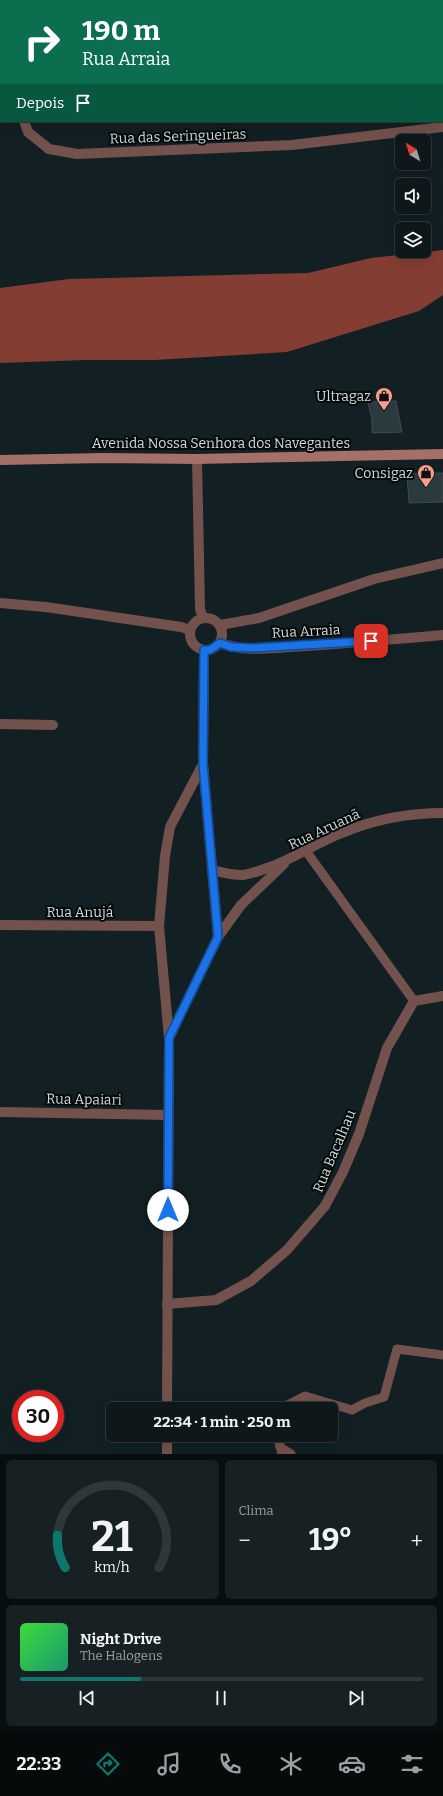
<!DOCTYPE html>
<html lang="pt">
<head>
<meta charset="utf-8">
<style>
  :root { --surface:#0e181a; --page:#172123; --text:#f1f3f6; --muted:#9ba0a2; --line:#2e3739; --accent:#0f766e }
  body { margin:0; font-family:Bitter,serif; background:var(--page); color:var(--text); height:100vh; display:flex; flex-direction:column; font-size:15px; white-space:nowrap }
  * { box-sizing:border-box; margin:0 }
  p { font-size:13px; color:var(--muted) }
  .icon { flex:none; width:22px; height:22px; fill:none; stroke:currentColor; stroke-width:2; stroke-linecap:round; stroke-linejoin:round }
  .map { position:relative; height:1454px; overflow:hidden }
  .details { display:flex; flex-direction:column; gap:6px; padding:6px; background:#080d0e; flex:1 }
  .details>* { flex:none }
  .guide { position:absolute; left:0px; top:0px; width:443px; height:122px; box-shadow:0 4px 16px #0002,0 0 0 1px var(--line); background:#0b6e4f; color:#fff; overflow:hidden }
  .needle { width:26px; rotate:322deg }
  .buttons { position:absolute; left:395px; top:134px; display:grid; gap:8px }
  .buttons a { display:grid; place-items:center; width:36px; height:36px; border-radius:6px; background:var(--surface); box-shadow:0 4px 16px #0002,0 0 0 1px var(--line); font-size:20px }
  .speed { position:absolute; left:12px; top:1390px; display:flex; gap:8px; font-size:20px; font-weight:700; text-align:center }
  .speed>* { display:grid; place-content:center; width:52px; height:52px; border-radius:50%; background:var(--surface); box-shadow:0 4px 16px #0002,0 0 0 1px var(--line); line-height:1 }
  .speed .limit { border:6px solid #d22; background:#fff; color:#111 }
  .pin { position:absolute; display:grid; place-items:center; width:34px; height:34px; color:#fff; margin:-17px; border-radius:8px; box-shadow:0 2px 6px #0006 }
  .me { position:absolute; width:44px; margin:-22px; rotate:0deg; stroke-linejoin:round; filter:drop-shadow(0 0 3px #0008) }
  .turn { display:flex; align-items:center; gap:14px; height:84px; padding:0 16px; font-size:18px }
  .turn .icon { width:52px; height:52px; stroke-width:2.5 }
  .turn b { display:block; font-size:28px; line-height:34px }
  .then { display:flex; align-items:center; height:38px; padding:0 16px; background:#0003; gap:8px; font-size:15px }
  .big { font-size:30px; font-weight:700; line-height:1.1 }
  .details .widget { flex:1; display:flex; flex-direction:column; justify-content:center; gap:6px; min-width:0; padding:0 14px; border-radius:6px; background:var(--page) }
  .details .dial { align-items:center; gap:0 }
  .dial svg { height:104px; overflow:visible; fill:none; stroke:var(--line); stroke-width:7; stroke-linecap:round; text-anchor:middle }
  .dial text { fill:var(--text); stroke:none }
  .song { display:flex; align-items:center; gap:12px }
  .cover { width:48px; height:48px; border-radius:6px; background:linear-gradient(135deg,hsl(120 70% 55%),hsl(160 70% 35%)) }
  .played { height:4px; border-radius:2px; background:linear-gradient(90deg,var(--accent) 30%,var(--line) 30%) }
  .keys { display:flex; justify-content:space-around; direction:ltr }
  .heat { display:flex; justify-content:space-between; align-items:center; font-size:22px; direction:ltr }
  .details .tiles { flex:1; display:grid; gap:6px; grid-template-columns:1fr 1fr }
  .widget:last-child { grid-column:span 2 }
  .trip { position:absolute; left:106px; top:1402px; width:232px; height:40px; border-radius:6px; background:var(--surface); box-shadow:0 4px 16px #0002,0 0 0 1px var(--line); font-weight:700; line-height:40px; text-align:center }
  .dock { display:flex; height:64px; justify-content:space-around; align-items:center; background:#060a0a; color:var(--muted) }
  .dock .icon { width:28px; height:28px }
  .dock .current { color:var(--accent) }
  .dock b { font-size:18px; color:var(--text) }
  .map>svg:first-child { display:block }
  .forest { fill:#843d32 }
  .building { fill:#2b3a3d; stroke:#3d4c50 }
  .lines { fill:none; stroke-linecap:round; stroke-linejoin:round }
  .service { stroke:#73524d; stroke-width:9 }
  .minor { stroke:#73524d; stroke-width:10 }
  .secondary { stroke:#a47067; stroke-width:10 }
  .route-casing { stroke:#114b97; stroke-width:10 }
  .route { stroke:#1a73e8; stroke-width:7 }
  .labels { text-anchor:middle; stroke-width:4; stroke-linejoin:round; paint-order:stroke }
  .street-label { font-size:14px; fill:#d1dadc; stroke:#04090a }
  .poi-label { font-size:14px; fill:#d1dadc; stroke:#04090a; text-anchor:end }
</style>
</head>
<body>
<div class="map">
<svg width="443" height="1454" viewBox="0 0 443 1454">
  <rect width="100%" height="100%" fill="#122023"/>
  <polygon class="forest" points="443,250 443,295 419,311 287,352 155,360 85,360 0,363 0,288 69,279 308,273 371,258"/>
  <g class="building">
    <polygon points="396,401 402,432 372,433 372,420 368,402"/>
    <polygon points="443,473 443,502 409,503 407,474"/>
  </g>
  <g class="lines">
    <g class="service">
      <polyline points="0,114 1,114"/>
      <polyline points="306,851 414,1001"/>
      <polyline points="280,1409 305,1396 352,1410 365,1403 384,1397 397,1349 443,1355"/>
      <polyline points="277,1435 282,1454"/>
      <polyline points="280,1447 291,1454"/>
    </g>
    <g class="minor">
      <polyline points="85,1 86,0"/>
      <polyline points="24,121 28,132 49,149 77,154 292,145 443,127"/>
      <polyline points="197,459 200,609 203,618"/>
      <polyline points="0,603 46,607 181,627 190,630"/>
      <circle cx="206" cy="634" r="16"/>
      <polyline points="220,625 259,618 374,579 443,563"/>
      <path d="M220,643C246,653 278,647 305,646C351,643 397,639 443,635"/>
      <polyline points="0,724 53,725"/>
      <path d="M213,870C223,873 233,875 243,875C251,874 259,871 267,868C294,859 317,842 344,832C376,819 409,813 443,813"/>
      <polyline points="0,925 159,926"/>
      <polyline points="218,937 241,905 284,864"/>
      <polyline points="169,1038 218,937 203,764 204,651"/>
      <polyline points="0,1112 168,1115"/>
      <polyline points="167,1304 216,1300 251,1281 287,1250 325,1206 343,1172 359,1134 387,1048 414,1001 443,996"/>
      <polyline points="167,1409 169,1038 159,926 165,856 170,827 203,764"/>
      <polyline points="167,1454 167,1435"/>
    </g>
    <polyline class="secondary" points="0,460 103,458 197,459 443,454"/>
  </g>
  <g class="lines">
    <defs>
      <polyline id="route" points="168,1210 169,1038 218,937 203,764 204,650 210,650 220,643 231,647 252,648 371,641"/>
    </defs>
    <use href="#route" class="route-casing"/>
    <use href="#route" class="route"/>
  </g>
  <defs>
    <symbol id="shop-pin" viewBox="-11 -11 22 30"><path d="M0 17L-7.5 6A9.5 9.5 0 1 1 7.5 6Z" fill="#f59d8e" stroke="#04090a"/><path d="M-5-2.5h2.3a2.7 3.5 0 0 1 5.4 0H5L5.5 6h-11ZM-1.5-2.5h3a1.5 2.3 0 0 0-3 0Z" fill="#111"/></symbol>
  </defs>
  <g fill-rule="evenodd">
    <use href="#shop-pin" x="374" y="386" width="20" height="27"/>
    <use href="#shop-pin" x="416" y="463" width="20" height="27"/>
  </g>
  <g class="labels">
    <g class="street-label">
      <text transform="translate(178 136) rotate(-2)" y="5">Rua das Seringueiras</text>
      <text x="221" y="448">Avenida Nossa Senhora dos Navegantes</text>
      <text transform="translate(306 631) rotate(-3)" y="5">Rua Arraia</text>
      <text transform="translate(324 829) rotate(-25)" y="5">Rua Aruanã</text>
      <text x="80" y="917">Rua Anujá</text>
      <text transform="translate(84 1099) rotate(1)" y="5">Rua Apaiari</text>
      <text transform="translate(334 1151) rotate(-67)" y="5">Rua Bacalhau</text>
    </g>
    <g class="poi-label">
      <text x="371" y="401">Ultragaz</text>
      <text x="413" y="478">Consigaz</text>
    </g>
  </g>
</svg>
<div class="buttons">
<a><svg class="needle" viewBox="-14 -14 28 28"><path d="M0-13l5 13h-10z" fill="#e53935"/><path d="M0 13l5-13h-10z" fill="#9ba0a2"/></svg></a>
<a><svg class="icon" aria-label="sound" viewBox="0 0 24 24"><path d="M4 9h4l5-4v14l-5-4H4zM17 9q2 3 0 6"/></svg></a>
<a><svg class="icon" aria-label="layers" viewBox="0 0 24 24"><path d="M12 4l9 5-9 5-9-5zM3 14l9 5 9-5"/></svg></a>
</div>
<div class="speed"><div class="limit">30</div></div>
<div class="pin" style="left:371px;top:641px;background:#d93025"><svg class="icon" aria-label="arrive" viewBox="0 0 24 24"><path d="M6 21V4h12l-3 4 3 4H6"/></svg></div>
<svg class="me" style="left:168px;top:1210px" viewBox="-20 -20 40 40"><circle r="19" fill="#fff"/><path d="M0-13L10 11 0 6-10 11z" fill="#1a73e8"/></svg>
<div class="trip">22:34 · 1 min · 250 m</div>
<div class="guide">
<div class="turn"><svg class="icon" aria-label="right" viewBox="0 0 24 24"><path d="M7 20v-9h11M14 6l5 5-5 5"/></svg><div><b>190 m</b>Rua Arraia</div></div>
<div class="then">Depois<svg class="icon" aria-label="arrive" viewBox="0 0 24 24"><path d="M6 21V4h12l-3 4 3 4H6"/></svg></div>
</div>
</div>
<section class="details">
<div class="tiles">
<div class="widget dial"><svg viewBox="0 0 100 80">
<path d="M14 69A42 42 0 1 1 86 69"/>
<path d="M14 69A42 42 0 0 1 8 44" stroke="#0f766e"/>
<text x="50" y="56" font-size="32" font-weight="700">21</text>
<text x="50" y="72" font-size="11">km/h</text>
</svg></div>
<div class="widget"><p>Clima</p>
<div class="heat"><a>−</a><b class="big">19°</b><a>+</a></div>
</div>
<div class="widget">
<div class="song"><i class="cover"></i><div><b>Night Drive</b><p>The Halogens</p></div></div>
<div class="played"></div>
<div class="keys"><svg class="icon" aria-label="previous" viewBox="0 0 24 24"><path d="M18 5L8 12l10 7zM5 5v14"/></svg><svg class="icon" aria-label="pause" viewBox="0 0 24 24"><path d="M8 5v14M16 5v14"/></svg><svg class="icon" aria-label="next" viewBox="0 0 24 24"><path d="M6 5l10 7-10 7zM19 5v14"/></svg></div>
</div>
</div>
</section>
<nav class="dock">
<b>22:33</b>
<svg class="icon current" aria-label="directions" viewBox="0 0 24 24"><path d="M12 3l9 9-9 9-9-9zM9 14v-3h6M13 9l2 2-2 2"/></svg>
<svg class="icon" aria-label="music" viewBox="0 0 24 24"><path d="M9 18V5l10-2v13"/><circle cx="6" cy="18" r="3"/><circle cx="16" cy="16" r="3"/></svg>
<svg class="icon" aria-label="phone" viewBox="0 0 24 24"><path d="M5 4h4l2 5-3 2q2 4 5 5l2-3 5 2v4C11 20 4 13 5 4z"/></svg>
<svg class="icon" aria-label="climate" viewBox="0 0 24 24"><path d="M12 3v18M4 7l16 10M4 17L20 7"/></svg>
<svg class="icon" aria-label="car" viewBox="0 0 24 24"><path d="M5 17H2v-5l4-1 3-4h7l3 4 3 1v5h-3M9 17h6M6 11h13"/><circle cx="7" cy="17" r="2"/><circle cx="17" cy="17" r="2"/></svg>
<svg class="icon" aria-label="filters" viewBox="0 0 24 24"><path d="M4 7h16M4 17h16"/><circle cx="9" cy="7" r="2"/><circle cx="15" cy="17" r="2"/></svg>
</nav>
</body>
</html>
